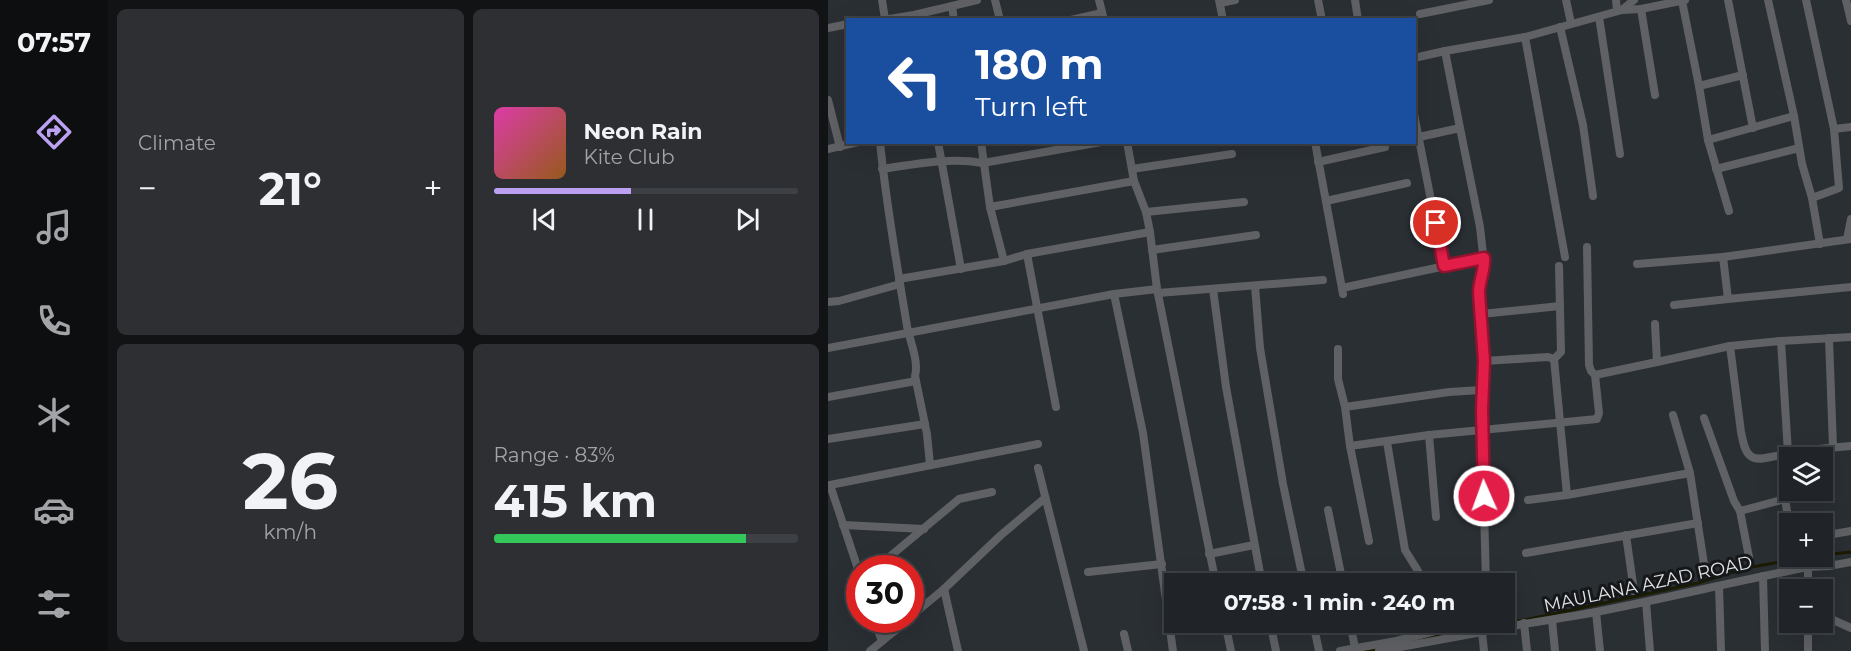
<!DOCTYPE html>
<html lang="en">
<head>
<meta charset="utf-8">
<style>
  :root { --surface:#202327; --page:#2d2f33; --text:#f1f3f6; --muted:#a2a4a7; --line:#3d4044; --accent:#bca0f2 }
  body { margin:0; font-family:Montserrat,sans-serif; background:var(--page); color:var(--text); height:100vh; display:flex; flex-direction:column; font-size:22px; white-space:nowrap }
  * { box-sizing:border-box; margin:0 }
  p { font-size:20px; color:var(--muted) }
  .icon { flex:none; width:33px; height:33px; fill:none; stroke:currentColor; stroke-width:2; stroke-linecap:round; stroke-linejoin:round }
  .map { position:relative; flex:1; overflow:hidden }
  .details { display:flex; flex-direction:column; gap:9px; padding:9px; background:#121315; width:720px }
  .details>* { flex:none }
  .banner { position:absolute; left:18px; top:18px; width:570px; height:126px; border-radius:0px; box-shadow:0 6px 24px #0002,0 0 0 2px var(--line); background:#1a4fa0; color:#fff; overflow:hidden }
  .fabs { position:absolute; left:951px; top:447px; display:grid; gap:12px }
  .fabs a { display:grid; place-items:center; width:54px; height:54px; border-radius:0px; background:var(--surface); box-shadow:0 6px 24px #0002,0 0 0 2px var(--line); font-size:30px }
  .speed { position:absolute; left:18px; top:555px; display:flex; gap:12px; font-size:30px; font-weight:700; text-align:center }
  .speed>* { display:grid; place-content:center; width:78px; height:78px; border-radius:50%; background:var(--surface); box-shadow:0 6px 24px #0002,0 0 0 2px var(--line); line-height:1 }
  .speed .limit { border:9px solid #d22; background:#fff; color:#111 }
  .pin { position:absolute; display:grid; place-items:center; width:51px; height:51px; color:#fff; margin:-26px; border:3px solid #fff; border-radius:50%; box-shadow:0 2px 6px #0007 }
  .me { position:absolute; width:66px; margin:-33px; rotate:358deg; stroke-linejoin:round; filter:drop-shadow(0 0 4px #0008) }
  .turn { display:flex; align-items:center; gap:21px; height:126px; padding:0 30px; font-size:27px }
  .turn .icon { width:78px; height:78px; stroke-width:2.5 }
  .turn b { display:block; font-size:42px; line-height:51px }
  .big { font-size:45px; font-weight:700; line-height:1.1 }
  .details .widget { flex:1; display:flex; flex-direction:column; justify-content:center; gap:9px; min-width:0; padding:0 21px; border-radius:9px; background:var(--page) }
  .details .dial { align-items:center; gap:0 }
  .dial b { font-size:78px; line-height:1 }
  .song { display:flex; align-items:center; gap:18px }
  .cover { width:72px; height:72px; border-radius:9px; background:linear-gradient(135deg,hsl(320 70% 55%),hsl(30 70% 35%)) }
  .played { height:6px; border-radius:3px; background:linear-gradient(90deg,var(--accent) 45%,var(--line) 45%) }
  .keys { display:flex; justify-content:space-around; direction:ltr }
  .heat { display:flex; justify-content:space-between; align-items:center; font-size:33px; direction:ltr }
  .charge { height:9px; border-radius:4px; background:linear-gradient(90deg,#34c759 83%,var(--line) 0) }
  .details .tiles { flex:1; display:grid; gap:9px; grid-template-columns:repeat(2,1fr) }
  .trip { position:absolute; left:336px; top:573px; width:351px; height:60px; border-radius:0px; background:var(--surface); box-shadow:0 6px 24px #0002,0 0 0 2px var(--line); font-weight:700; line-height:60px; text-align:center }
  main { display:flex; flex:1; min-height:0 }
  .menu { display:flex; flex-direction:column; width:108px; justify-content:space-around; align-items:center; background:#0d0e10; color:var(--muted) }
  .menu .icon { width:42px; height:42px }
  .menu .active { color:var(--accent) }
  .menu b { font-size:27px; color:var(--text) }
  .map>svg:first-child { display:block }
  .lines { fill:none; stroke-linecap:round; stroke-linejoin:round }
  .stream { stroke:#1b1b00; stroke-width:3 }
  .minor { stroke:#5f6164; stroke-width:8 }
  .route-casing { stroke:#92132f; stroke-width:15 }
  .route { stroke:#e11d48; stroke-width:10 }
  .labels { text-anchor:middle; stroke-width:6; stroke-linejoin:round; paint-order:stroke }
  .street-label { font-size:18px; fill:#e2e5e8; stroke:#151719 }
</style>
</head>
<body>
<main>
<nav class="menu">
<b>07:57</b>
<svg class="icon active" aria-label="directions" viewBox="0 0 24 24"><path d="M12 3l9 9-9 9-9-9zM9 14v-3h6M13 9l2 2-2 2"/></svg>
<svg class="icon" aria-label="music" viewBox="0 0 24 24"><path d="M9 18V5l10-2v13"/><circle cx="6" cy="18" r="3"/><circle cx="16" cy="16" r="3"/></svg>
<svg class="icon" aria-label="phone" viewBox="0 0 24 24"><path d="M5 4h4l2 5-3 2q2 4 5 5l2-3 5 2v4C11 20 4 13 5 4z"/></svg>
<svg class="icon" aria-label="climate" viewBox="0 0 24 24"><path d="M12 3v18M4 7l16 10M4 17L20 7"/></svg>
<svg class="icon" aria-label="car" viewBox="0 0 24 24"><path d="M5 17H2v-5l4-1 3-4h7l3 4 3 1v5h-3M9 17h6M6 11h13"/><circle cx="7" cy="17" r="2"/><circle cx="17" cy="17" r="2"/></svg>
<svg class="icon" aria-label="filters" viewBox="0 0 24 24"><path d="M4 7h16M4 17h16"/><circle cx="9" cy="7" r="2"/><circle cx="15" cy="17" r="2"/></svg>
</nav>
<section class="details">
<div class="tiles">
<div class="widget"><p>Climate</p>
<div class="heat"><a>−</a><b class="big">21°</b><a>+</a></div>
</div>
<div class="widget">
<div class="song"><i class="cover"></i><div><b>Neon Rain</b><p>Kite Club</p></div></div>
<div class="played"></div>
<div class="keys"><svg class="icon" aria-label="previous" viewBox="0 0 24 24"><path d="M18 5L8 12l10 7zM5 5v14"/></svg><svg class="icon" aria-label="pause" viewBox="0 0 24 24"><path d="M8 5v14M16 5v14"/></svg><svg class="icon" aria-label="next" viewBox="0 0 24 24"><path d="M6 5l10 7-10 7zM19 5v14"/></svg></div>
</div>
<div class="widget dial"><b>26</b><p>km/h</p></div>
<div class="widget"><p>Range · 83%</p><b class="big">415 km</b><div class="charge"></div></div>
</div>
</section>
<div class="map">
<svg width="1023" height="651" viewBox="0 0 1023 651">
  <rect width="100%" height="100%" fill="#2a2f34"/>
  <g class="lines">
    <g class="stream">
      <polyline points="994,555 1023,552"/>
      <polyline points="594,639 701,619 870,583 918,568 985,556"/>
      <polyline points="536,651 552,648"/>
    </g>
    <g class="minor">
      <polyline points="54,0 57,19"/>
      <polyline points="167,0 172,20"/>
      <polyline points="271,0 276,20"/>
      <polyline points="391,0 395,20"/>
      <polyline points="490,0 494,20"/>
      <polyline points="527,0 530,20"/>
      <polyline points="738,0 743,23"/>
      <polyline points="788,0 789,11"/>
      <polyline points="900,0 925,128"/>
      <polyline points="940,0 966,116 974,164 984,198 992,244"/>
      <polyline points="978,0 1006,129 1011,188 984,198"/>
      <polyline points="1018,0 1023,21"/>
      <polyline points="854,1 871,86 915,75"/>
      <polyline points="392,3 407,0"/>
      <polyline points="124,6 126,20"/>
      <polyline points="795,9 806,0"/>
      <polyline points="813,9 827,95"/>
      <polyline points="592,14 661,0"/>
      <polyline points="771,17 792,154"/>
      <polyline points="55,20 86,15 149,0"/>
      <polyline points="243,20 274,13"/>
      <polyline points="732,27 755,125 765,196"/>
      <polyline points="0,28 20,24"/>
      <polyline points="697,37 737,257"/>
      <polyline points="586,58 617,51 697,37 794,10 813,9 857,0"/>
      <polyline points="871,86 880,140 901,211"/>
      <polyline points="0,100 12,147"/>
      <polyline points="586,114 616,266"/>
      <polyline points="632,128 652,227 656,263 651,293 656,361 654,431 658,584"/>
      <polyline points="1006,129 1023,127"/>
      <polyline points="591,137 632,128 617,51"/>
      <polyline points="880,140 966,116"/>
      <path d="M52,142C58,204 69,265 79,326C82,342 91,361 87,376L99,434L102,465"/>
      <polyline points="110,142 133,269"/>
      <polyline points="153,142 162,207 176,261"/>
      <polyline points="299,142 306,181 318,212 322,232 329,289 388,584"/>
      <polyline points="487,142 515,294"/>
      <polyline points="0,149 30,142"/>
      <polyline points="490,162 557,147"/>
      <path d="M54,169C89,164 121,157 155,163L273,142"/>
      <polyline points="304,169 404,154"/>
      <polyline points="888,169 971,148"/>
      <polyline points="498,201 579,183"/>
      <polyline points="162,207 306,181"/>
      <polyline points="318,212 416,202"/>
      <polyline points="1019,239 1023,219"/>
      <polyline points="324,250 428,235"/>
      <polyline points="199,254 228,407"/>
      <polyline points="895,257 900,299 1023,287"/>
      <polyline points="809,264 895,257 1023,239"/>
      <polyline points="71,279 176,261 199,254 322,232"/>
      <polyline points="427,286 432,348 455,484 476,584"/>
      <polyline points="514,288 655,258"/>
      <polyline points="385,289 398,387 434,584"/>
      <polyline points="330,293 495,280"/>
      <polyline points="286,294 315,433 345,651"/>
      <polyline points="0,302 11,301 72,284"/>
      <polyline points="846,305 900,299"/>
      <polyline points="653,314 732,306"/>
      <polyline points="827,324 829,362 902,346"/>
      <path d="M1023,337L953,341L902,346L913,432C915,440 916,453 924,457C931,461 940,457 948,456C972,450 997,448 1023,446"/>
      <polyline points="1001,338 1005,447"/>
      <polyline points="953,341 960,453"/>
      <polyline points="0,348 286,294 329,289"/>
      <polyline points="510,349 510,379 517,407"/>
      <polyline points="726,359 733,352 731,266"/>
      <polyline points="656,361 720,357 726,359 739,495"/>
      <polyline points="767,375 829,362"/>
      <polyline points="0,397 88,381"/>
      <polyline points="845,415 862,473 876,564"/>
      <polyline points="876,418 906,501 912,511 921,557"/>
      <polyline points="601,435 608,517"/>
      <polyline points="0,439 97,424"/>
      <polyline points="559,442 577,550 590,571 590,584"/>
      <polyline points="522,446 517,407 621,392 654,390"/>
      <polyline points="210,468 256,651"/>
      <polyline points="0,485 2,485 32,575"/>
      <polyline points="2,485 210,444"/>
      <polyline points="957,499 962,529"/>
      <polyline points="700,500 739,495 862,473"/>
      <polyline points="500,510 515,584"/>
      <polyline points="912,511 957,499 964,496 967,490"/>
      <polyline points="15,525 96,529"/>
      <polyline points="798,535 806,591"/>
      <polyline points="994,536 1023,531"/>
      <polyline points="541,541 522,446 601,435 769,419 771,413 767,375 763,371 761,365 759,247"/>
      <polyline points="698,553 870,523"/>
      <polyline points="381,554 426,545"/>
      <polyline points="980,567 980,590"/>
      <polyline points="48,568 131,499 164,492"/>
      <polyline points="260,572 334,564"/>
      <polyline points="935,576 937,651"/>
      <polyline points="891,586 893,650"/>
      <polyline points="116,589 130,651"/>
      <polyline points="818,602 822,651"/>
      <polyline points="768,612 772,651"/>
      <polyline points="82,617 116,589 173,535 217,498"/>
      <polyline points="1003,619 1023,628"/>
      <polyline points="46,620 54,641"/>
      <polyline points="724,620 727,651"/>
      <polyline points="397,622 403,651"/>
      <polyline points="442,622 448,651"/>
      <polyline points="485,622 491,651"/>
      <polyline points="522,622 527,648"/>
      <polyline points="591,622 591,635"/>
      <polyline points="980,622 980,651"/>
      <polyline points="696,623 699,651"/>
      <path d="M659,631C695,623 732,619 768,612C839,598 909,581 980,567L1001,566L1023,562"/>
      <polyline points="296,634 300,651"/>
      <polyline points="42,651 80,620"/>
      <polyline points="512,651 568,641 643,622"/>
      <polyline points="551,651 654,632"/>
      <polyline points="656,651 654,632 659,631 660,622"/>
    </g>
  </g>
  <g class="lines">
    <defs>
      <path id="route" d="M608,223L616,266L656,258C657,270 651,281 651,293L656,361L654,410L656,496"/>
    </defs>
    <use href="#route" class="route-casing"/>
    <use href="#route" class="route"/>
  </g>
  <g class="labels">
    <g class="street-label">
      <text transform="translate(820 584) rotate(-12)" y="6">MAULANA AZAD ROAD</text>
    </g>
  </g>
</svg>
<div class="fabs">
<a><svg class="icon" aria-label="layers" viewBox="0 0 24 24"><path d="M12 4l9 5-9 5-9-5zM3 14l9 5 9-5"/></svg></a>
<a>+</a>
<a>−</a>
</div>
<div class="speed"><div class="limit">30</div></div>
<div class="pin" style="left:608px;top:223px;background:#d93025"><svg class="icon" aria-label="arrive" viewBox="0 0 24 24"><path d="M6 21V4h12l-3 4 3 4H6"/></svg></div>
<svg class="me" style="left:656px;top:496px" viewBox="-20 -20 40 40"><circle r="17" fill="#e11d48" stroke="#fff" stroke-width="3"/><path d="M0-11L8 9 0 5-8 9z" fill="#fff"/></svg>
<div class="trip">07:58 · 1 min · 240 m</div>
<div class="banner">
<div class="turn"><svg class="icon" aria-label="left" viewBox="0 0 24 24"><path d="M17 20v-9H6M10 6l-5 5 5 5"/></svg><div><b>180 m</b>Turn left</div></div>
</div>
</div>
</main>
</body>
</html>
